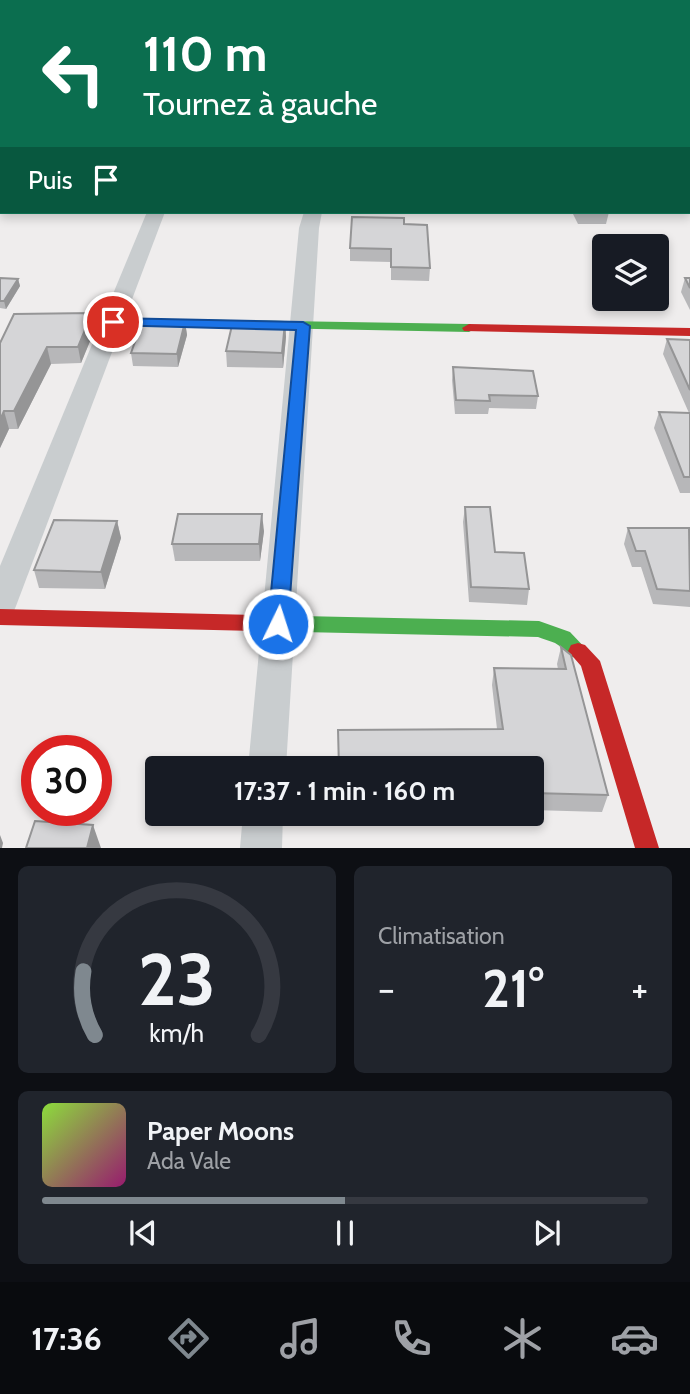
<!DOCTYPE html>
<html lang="fr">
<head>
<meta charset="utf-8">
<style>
  :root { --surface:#171b24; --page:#20242c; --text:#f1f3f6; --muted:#9ea1a6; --line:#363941; --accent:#7f888f }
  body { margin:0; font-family:Cabin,sans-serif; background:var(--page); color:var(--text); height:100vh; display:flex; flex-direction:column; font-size:26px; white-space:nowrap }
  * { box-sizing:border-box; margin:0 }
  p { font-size:23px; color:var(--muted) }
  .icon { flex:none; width:38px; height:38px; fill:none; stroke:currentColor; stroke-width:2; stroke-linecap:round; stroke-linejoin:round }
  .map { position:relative; height:848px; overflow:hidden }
  .side { display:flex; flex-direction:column; gap:18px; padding:18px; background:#0d0f14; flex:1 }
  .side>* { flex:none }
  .hud { position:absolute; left:0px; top:0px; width:691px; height:214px; box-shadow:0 4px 10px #0003; background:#0b6e4f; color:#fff; overflow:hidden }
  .fabs { position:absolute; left:592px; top:234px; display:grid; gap:14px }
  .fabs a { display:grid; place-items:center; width:77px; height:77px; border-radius:7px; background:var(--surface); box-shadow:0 4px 10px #0003; font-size:35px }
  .speed { position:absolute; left:21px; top:735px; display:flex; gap:14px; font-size:35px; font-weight:700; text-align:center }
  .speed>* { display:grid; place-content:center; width:91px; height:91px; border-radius:50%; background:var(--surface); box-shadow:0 4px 10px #0003; line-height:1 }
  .speed .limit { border:10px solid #d22; background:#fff; color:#111 }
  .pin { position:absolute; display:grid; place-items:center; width:60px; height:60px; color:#fff; margin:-30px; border:4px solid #fff; border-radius:50%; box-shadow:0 2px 7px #0007 }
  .me { position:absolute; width:77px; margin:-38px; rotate:4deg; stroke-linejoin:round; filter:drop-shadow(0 0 5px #0008) }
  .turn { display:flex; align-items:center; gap:24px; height:147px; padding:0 28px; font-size:32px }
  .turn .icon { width:91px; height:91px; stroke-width:2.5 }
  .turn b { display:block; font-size:49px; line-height:60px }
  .then { display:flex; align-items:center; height:66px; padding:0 28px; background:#0003; gap:14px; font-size:26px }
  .big { font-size:52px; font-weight:700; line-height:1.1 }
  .side .card { flex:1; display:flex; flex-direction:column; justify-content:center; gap:10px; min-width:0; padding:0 24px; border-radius:10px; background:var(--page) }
  .side .dial { align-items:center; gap:0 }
  .dial svg { height:182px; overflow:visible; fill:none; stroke:var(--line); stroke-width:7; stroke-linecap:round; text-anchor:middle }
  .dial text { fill:var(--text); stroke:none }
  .song { display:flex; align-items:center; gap:21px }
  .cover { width:84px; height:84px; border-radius:10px; background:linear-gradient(135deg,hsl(90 70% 55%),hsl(320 70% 35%)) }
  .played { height:7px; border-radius:4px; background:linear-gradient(90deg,var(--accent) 50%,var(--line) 50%) }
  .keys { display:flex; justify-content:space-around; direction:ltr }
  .heat { display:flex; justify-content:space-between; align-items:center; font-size:38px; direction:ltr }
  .side .tiles { flex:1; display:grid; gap:18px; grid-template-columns:1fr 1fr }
  .card:last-child { grid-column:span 2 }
  .trip { position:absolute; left:145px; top:756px; width:399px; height:70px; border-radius:7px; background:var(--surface); box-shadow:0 4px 10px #0003; font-weight:700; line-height:70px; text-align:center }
  .dock { display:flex; height:112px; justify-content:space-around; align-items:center; background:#090b0e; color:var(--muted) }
  .dock .icon { width:49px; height:49px }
  .dock .current { color:var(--accent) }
  .dock b { font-size:32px; color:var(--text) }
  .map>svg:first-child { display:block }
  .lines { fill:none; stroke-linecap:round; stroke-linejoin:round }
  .street { fill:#c9cdcf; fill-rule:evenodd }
  .fast { fill:#4caf50; fill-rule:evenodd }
  .jam { fill:#c62828; fill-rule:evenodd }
  .wall { fill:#b7b7b9 }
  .shaded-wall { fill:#959596 }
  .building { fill:#d5d5d7; stroke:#959596; stroke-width:2 }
  .route { fill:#1a73e8; stroke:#114b97; stroke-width:2 }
</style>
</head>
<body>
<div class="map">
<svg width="690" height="848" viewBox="0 0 690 848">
  <rect width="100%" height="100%" fill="#efeded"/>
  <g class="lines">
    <g class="street">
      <polygon points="68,0 81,0 67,2"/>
      <polygon points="175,0 187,0 174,2"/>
      <polygon points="597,0 607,0 608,2 596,2"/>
      <polygon points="2,41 2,49 0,50 0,42"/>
      <rect x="0" y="110" width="2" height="10"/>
      <polygon points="2,136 2,147 0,148 0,137"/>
      <polygon points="0,193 2,193 0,205"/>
      <polygon points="147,212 165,212 16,606 12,615 0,619 0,566"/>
      <polygon points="304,212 322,212 319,228 286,768 248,768 299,228"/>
      <polygon points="243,814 283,814 282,848 240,848"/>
    </g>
    <g class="fast">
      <polygon points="113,318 469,324 476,328 469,332 108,325 106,322"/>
      <path d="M301,616L539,621L570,632L588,651L585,657C570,662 567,650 555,643C550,641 543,639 538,637L301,632L294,630L291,624L294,618Z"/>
    </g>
    <g class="jam">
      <polygon points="469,324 690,328 690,336 464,331 462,328"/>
      <polygon points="0,609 301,616 308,618 311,624 308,630 301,632 0,625"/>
      <polygon points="578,643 585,645 600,661 659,848 635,848 581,666 568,651 571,645"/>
    </g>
  </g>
  <g class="wall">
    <polygon points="233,0 279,0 278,2 253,2"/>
    <rect x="281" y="0" width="266" height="2"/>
    <polygon points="572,212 609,212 606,224 578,224"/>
    <polygon points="404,224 430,268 429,281 391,280 391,262 350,261 350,248"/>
    <polygon points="0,278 18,279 20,286 6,309 0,308"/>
    <polygon points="685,278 690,278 690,310 681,292"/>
    <polygon points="92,313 95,329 81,363 51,364 18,429 9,429 0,448 0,343"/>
    <polygon points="185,322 187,335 178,367 133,366 131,353"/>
    <polygon points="285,322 286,337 283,368 227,367 226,351"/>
    <polygon points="667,339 690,340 690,493 680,493 654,428 659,412 689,413 663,354"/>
    <polygon points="453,367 538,396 536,409 489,408 488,414 455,414 452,380"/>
    <polygon points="465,507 495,552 529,589 527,605 469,602 463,522"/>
    <polygon points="117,521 121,538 105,589 39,588 34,570"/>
    <polygon points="628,528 690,530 690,607 653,604 641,567 632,567 624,544"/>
    <polygon points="264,531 260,561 175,561 172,544"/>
    <polygon points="561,647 608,795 602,812 532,810 532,768 497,729 492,685 494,668 558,669 557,664"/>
  </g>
  <g class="shaded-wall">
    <polygon points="18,279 20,286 6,309 4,301"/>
    <polygon points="92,313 95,329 81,363 78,347"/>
    <polygon points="185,322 187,335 178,367 177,354"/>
    <polygon points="285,322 286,337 283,368 282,353"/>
    <polygon points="47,347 51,364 18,429 14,411"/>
    <polygon points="4,411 9,429 0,448 0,420"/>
    <polygon points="262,514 264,531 260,561 259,544"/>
    <polygon points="117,521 121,538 105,589 101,572"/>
    <polygon points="93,825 101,848 87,848"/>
    <polygon points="0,835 3,843 2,848 0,848"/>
  </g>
  <g class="building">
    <polygon points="292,0 547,0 547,2 302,2"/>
    <polygon points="623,0 681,0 683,2 623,2"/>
    <polygon points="2,6 2,34 1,32 0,33 0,7"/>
    <polygon points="352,217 404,218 404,224 427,225 430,268 391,267 391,249 350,248"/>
    <polygon points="0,278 18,279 4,301 0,301"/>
    <polygon points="685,278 690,278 690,288"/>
    <polygon points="92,313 78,347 47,347 14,411 4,411 0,420 0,343 14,314"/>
    <polygon points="233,321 285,322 282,353 226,351"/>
    <polygon points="142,322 185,322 177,354 131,353"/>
    <polygon points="667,339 690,340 690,390"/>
    <polygon points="453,367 533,371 538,396 489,395 490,401 456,400"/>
    <polygon points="659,412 690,413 690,477 684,477"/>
    <polygon points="465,507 490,507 495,552 524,553 529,589 471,587"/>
    <polygon points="178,514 262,514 259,544 172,544"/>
    <polygon points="54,520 117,521 101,572 34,570"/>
    <polygon points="628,528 689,528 690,591 657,589 645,551 636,551"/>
    <polygon points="561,647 571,655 608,795 532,793 532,768 339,768 338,730 503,729 494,668 566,669"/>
    <polygon points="35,821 93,825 87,848 26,848"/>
  </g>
  <polygon class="route" points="113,318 303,322 310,326 288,624 285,630 278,632 271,630 268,624 296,330 108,325 108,319"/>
</svg>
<div class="fabs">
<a><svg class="icon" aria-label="layers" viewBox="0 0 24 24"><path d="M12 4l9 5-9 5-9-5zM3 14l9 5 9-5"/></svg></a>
</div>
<div class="speed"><div class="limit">30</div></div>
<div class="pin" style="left:113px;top:322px;background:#d93025"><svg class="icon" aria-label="arrive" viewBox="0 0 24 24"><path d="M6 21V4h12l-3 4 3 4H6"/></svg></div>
<svg class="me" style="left:278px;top:624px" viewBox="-20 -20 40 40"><circle r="17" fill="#1a73e8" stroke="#fff" stroke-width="3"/><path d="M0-11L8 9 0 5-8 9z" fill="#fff"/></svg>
<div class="trip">17:37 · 1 min · 160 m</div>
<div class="hud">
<div class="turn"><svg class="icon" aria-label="left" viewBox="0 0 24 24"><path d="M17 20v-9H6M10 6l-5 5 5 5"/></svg><div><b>110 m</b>Tournez à gauche</div></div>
<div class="then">Puis<svg class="icon" aria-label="arrive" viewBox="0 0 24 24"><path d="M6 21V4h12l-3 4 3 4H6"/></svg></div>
</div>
</div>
<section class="side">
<div class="tiles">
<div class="card dial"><svg viewBox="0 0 100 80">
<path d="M14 69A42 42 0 1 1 86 69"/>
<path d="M14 69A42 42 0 0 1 9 41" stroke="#7f888f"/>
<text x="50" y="56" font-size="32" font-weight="700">23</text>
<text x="50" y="72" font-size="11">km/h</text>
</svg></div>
<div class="card"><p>Climatisation</p>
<div class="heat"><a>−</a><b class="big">21°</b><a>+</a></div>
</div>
<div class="card">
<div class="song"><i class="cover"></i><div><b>Paper Moons</b><p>Ada Vale</p></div></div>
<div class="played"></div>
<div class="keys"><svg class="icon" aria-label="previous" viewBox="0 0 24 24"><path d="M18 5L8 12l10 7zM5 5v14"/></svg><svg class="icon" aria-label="pause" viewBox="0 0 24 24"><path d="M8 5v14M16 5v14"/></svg><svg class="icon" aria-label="next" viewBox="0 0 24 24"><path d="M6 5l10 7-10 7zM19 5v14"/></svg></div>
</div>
</div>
</section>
<nav class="dock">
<b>17:36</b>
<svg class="icon current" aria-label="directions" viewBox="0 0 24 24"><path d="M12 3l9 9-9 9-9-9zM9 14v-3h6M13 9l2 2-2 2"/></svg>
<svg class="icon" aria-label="music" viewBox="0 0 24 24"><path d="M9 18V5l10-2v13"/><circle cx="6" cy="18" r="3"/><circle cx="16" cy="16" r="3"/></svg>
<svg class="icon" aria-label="phone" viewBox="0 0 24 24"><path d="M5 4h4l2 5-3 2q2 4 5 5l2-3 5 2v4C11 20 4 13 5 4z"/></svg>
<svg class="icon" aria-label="climate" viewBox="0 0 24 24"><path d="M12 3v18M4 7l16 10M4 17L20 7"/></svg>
<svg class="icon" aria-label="car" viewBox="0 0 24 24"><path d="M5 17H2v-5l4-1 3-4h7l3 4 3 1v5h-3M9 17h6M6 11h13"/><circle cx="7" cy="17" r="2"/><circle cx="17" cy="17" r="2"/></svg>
</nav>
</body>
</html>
